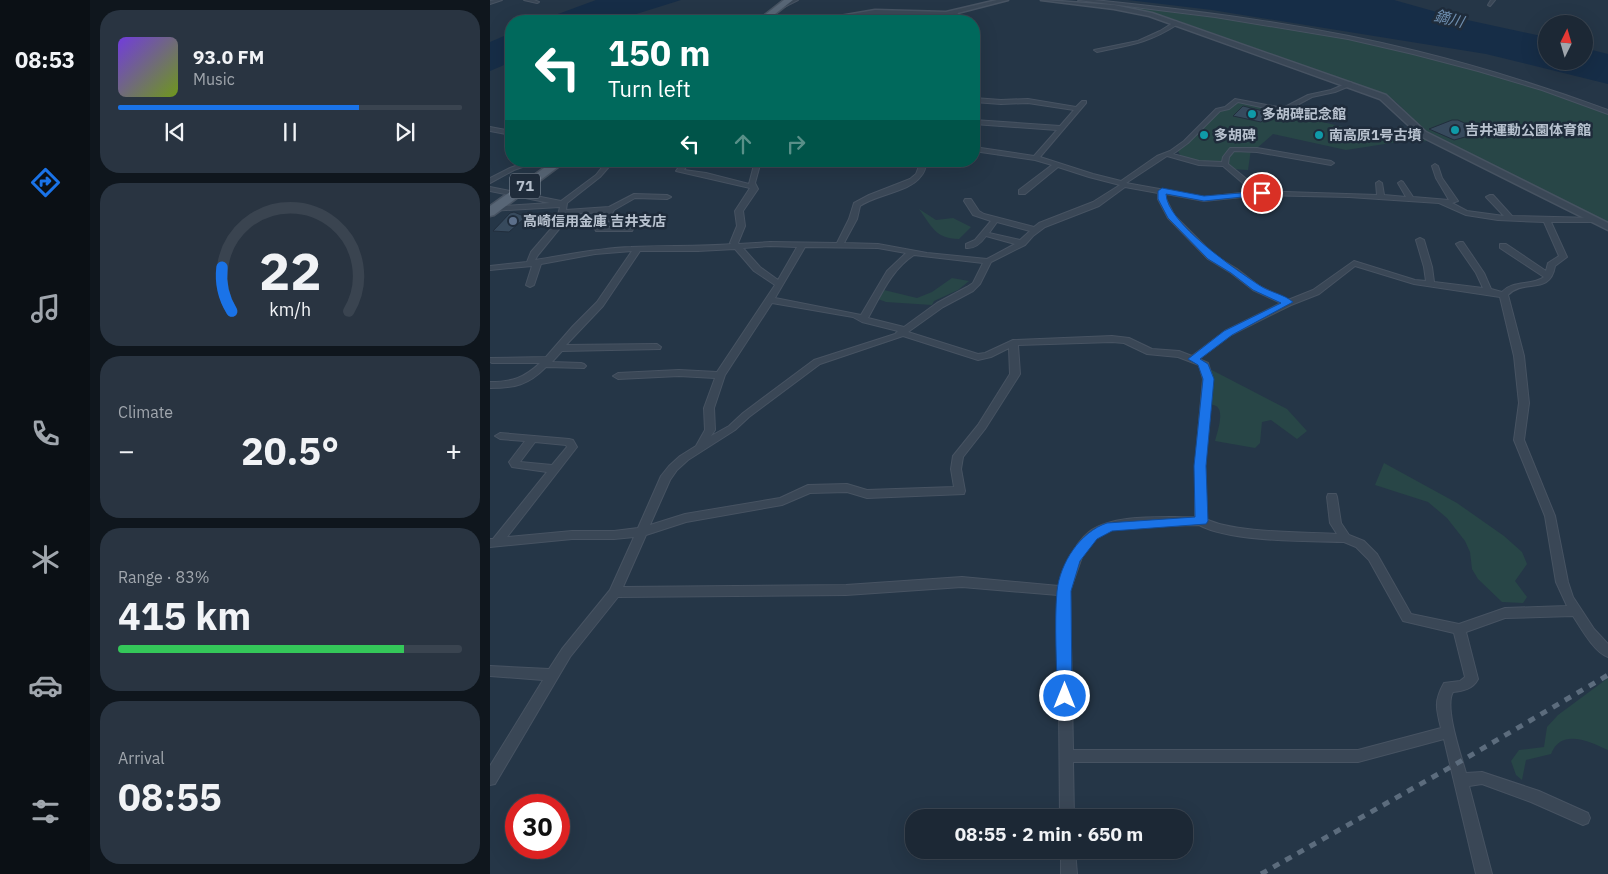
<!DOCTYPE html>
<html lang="en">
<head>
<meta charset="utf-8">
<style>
  :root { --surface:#1c2835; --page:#293441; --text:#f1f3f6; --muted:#a0a6ad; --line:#3a4450; --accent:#1a73e8 }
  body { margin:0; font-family:"IBM Plex Sans","Noto Sans JP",sans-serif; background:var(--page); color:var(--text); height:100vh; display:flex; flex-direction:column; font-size:19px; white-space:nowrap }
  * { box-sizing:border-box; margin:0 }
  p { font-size:16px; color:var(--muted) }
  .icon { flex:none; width:28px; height:28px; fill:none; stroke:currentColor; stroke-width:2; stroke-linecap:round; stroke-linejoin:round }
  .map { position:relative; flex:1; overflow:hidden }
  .side { display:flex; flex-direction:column; gap:10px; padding:10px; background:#0f161d; width:400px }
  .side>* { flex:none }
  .hud { position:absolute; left:15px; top:15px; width:475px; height:152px; border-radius:20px; box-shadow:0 5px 20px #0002,0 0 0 1px var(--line); background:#00695c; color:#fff; overflow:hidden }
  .needle { width:32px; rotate:5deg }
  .tools { position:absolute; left:1048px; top:15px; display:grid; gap:10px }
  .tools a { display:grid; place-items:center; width:55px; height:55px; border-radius:50%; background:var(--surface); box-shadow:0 5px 20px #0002,0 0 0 1px var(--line); font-size:25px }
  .speed { position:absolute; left:15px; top:794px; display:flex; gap:10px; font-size:25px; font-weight:700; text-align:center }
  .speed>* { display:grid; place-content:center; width:65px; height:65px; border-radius:50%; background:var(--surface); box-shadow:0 5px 20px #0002,0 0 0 1px var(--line); line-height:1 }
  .speed .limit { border:8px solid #d22; background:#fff; color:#111 }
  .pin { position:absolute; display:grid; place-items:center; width:42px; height:42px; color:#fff; margin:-21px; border:2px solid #fff; border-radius:50%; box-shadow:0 1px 5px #0007 }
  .me { position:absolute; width:55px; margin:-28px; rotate:0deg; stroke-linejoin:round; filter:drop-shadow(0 0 4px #0008) }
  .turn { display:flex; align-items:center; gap:18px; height:105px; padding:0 20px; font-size:22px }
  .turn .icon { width:65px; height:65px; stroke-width:2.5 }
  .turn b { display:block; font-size:35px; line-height:42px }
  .lanes { display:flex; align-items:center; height:48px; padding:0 20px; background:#0003; justify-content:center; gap:25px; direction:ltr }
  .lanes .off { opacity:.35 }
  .big { font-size:38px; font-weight:700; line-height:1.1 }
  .side .card { flex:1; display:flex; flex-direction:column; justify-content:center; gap:8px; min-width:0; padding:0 18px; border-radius:20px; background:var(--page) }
  .side .dial { align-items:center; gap:0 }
  .dial svg { height:130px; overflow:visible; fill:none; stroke:var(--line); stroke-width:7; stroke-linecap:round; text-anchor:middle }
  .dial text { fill:var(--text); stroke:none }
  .song { display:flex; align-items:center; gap:15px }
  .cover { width:60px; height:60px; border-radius:8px; background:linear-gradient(135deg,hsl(260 70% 55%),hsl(80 70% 35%)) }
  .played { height:5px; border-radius:2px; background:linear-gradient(90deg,var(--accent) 70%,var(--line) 70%) }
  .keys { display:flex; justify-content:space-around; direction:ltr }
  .heat { display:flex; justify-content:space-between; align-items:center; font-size:28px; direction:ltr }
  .charge { height:8px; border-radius:4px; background:linear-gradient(90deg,#34c759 83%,var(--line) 0) }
  .trip { position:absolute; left:415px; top:809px; width:288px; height:50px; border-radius:20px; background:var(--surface); box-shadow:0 5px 20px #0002,0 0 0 1px var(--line); font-weight:700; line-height:50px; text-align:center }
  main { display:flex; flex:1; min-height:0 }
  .tabs { display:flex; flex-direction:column; width:90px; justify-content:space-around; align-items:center; background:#0b1015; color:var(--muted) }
  .tabs .icon { width:35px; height:35px }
  .tabs .selected { color:var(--accent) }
  .tabs b { font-size:22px; color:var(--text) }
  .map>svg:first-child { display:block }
  .green { fill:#284647 }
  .water { fill:#162d47 }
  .building { fill:#374a5d; stroke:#212e3d }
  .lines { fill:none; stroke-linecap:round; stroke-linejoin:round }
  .minor-casing { stroke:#475362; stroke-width:2 }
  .tertiary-casing { stroke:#475362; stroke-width:3 }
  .primary-casing { stroke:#475362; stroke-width:3 }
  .minor { fill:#3a4756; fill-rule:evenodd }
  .tertiary { fill:#3a4756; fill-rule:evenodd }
  .primary { fill:#586676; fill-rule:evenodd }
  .rail { stroke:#5c6c7d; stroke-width:5; stroke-dasharray:7 7; stroke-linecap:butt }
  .route { fill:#1a73e8; stroke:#114b97 }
  .culture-dot { fill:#0f9aa8; stroke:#1f2c3b; stroke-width:2 }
  .service-dot { fill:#5c6f8a; stroke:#1f2c3b; stroke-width:2 }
  .labels { text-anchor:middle; stroke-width:5; stroke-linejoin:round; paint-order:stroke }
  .far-poi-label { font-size:14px; font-weight:bold; fill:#b8c2cf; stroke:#1f2c3b; text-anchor:start }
  .far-water-label { font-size:15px; font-style:italic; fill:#6f8fb0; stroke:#1f2c3b }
  .shield { fill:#1f2c3b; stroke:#8a95a3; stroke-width:1 }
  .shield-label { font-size:15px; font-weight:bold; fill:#b8c2cf }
</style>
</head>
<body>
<main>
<nav class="tabs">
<b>08:53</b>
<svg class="icon selected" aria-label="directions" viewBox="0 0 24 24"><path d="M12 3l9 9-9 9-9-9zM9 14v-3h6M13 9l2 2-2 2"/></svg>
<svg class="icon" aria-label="music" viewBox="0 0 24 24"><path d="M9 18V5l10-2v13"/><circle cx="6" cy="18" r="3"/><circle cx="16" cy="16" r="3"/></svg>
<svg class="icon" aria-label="phone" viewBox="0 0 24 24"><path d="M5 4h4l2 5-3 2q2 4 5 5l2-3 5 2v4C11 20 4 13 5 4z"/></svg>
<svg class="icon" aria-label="climate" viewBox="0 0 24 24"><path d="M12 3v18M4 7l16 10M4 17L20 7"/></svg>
<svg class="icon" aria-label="car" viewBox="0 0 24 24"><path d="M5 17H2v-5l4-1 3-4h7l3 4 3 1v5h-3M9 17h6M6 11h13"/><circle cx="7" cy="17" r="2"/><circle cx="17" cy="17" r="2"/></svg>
<svg class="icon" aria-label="filters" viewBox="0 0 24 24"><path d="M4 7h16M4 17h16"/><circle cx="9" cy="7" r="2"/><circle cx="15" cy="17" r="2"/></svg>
</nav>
<section class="side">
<div class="card">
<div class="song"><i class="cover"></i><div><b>93.0 FM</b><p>Music</p></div></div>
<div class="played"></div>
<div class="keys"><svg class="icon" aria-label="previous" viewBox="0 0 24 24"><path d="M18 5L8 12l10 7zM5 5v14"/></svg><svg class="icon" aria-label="pause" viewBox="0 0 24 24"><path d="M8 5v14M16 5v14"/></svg><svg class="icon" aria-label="next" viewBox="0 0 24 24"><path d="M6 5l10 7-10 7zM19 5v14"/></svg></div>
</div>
<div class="card dial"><svg viewBox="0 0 100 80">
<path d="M14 69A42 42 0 1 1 86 69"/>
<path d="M14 69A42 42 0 0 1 8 42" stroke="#1a73e8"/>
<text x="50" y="56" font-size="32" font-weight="700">22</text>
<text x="50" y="72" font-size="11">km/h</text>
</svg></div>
<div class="card"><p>Climate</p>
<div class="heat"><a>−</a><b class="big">20.5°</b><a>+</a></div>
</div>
<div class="card"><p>Range · 83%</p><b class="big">415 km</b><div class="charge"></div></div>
<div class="card"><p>Arrival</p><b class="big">08:55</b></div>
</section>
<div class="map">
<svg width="1118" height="874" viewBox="0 0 1118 874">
  <rect width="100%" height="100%" fill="#253647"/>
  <g class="green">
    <path d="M602,1L675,8L820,30L959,60L1118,111V224L937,131C921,120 912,104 895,94L674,16L639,7L600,3Z"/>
    <polygon points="751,101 892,137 923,131 940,141 924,142 921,140 856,150 783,134 766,149 761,149 758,170 741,169 737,164 712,163 691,157 688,151 730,111 739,108"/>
    <path d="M429,209L446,220L463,218L481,227L469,239C445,239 441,225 429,209Z"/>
    <polygon points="462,278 479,281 468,290 444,301 442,305 396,302 388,299 394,290 427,298 442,292"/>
    <path d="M716,367L797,409L817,431L807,439L781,420L772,422L770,443L765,448L725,441C727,433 735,411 726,406C722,404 714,404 710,403L716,388Z"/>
    <polygon points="894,463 967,503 1014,536 1032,552 1037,564 1025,581 1037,597 1033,603 1012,602 988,579 982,569 980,552 975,541 957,518 938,502 885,485"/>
    <path d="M1118,678V750C1099,741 1071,728 1061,754L1036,760L1032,780L1026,775L1021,761L1029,750L1054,747L1057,727L1068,715Z"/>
  </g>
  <g class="water">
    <polygon points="106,0 191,0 124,21 49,21"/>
    <polygon points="638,0 904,0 968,18 1056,37 1056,61 1094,61 1094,48 1118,54 1118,84 996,54 722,10"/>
    <polygon points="21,33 21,62 0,71 0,42"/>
  </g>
  <g class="building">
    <polygon points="753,106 781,113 771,122 743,116"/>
    <polygon points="962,120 968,120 991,131 987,132 990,133 964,140 939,129"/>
    <polygon points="24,212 36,217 19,232 3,231 20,213"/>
  </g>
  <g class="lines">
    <defs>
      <g id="minor">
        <polygon points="5,0 12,0 0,4 0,1"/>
        <polygon points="34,0 44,0 49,2 47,3"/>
        <polygon points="302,0 308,0 294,7 290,6"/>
        <path d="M588,0H604C712,11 821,25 926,51C991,67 1055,87 1118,110V114L1052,90L988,71L923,54L858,39L725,17Z"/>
        <polygon points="1001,0 1005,0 1000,6 998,5"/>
        <path d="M464,12L468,13C465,19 460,21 453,21Z"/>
        <path d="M686,21L688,24C659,43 640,45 607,52L604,50L648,41L670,31Z"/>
        <path d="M860,82L862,83V85L845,92L822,97L794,112L748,102L739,109L730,111L698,143L683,154L709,161L732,162L733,157L740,148H767L841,161L844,163L841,165L767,152L744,151L739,157L738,164L759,181L767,191L887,195L886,183L889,181L892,183L894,195L916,197L908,183L911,181L913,182L923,197L959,200L946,178L942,166L945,164L948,166L952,178L968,201L962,203L977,211L1014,216L996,197L1000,195H1003L1022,216L1105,218L1109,220L1105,222H1061L1077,257L1065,266C1060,296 1034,278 1018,295L1034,356L1039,403L1034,440L1065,516L1078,582L1083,597L1104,629L1118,644V657C1104,652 1091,628 1083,616L1015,618L976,632L988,679C983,689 973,691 963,692C954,707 971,755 976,773L992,772L1049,791L1098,813L1100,818L1098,823L1093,825L1041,802L992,784L979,786L1002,874H986L954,739L868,762H583L584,818H570L568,595L472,587L356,595L128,597L80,657L5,784L0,785V766L53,680L0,676V666L59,669L72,649L120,590L144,537L124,539H82L0,547V539H3L57,472L22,467L19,462L35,441L10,439L5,436L10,433L79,439L83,440L87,447L17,537L82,531H124L148,528L171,476L179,466L190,456L206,446L215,430L214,408L225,378L189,376L128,379L123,376L128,373L189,370L227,372L285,285L264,271L245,249L208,251H150L113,306L76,345L167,344L171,347L170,349L72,351L62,362L91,363L94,364L96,366L94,368L56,367C38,385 25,388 0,388V382C22,382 34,378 50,363H2L0,362V358L56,357L83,326L107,302L142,251L105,254L51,264L44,285L40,287L36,285L42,266L0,270V266L37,262L41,252L66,223L70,207L0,211V207L60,203L0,191V187L71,201L106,175L117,161H124L110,177L77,203L76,210L119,207L144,194L177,195L181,197L177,199L145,198L124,210L120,217L147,218L148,220L142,231H106L105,229L116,212L76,214L74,223L48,255L45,260C77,255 109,248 141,247C174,245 208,247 241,244L240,243L247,226L245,211L260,188L186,171L193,161H200L194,170L216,173L259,184L265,161H271L265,183L268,189L253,211L255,226L248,243L249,244L280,242L347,243L359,219L364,203L379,195L420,179L426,174L431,161H437C436,166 435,172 431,176C420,192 387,194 370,206L367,219L354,243L388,244L437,253L497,259L525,244L496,236C491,243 485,249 476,248V244L485,240L501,221L483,215L474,201L475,199H481L489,211L494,214L544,227L549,223L603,202L630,185L599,177L568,167L535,194H529V190L562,165L545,160L484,151V147L544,156L567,130L484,124V120L570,126L584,110L538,103L511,104L484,102V98L511,100L538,99L586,107L592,101H596V103L550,157L603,174L631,181L667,156L680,151L694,141L726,109L735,107L745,99L793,108L818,95L841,90ZM677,156L709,165L733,166L754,184L760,192L714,197L636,183ZM635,187L668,193V199L678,218L718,259L741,273L763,290L791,303L735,331L702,356L689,351L662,349L639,338L622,336L523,340L495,353L488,354L418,332L453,307L483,291L490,284L501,262L535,245L543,236L555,227L609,206ZM676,194L714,201L772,195L859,197L949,203L976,215L1008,220L1054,222L1069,256L1058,263L1056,271L1016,244H1010V248L1054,277C1041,286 1023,280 1012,292L1001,289L994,273L973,242H970L966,244L986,273L993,288L944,282L942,267L934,240L930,238L926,240L934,267L936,281L925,280L864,261L823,290L798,300L769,286L747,269L724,255L684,215L676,199ZM117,221L139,222L137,227H114ZM507,222L540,231L530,240L499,233ZM280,246L307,247L288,280L270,267L253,248ZM315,247L388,248L416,253L397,271L371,315L285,298ZM424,255L493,263L483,283L477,287L447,303L414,327L378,318C391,295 401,270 424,255ZM865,266L924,284L1010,297L1024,356L1029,403L1024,440L1055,516L1066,582L1077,606L1015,608L969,624L921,614L887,554L874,541L859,535L851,523L847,497L846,494H838L837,497L840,523L847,534C814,532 743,533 716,519L715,466L723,379L718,363L709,359L741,335L801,305L829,294ZM282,303L363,317L372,322L408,331L405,334L324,360L253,413L239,426L221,436L225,430L224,408L235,375ZM413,336L488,360L501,357L519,348L520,374L488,425L463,456L461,469L464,487L377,490L357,484L318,485L290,498L195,514L160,525L180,480L187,470L198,460L245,430L259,417L330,364ZM622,342L634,343L657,354L688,357L709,365L713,379L705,466V517C675,518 624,513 599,532C583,545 575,567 569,586L472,577L356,585L133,587L156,535L196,522L292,505L320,493L357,492L377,498L474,494L475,491L471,469L473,457L495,429L530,374L528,345ZM45,442L76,445L77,447L62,465L30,462ZM709,525C741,542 817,541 854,542L866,547L879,560L913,621L964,633L975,677L970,681L954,683C944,701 946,708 951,728L868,750H583L580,591L592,557L601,543L608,537L622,530L660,526Z"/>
        <polygon points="0,127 21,131 21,135 0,131"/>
        <polygon points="39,161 49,161 24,170 0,183 0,178 20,168"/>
        <polygon points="571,850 585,850 587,874 571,874"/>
      </g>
      <g id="tertiary">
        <polygon points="507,0 518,0 456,16 385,14 335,21 321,21 385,10 456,12"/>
        <polygon points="551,0 624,5 662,13 896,95 936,132 1118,223 1118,230 930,136 890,99 659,16 624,9"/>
      </g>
      <g id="primary">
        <polygon points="294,0 303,0 276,21 267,21"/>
        <polygon points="64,161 76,161 4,215 0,216 0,206"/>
      </g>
    </defs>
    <use href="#minor" class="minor-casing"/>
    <use href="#tertiary" class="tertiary-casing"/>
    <use href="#primary" class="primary-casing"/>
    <use href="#minor" class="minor"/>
    <use href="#tertiary" class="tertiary"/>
    <use href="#primary" class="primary"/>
    <polyline class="rail" points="771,874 966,764 1118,675"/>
  </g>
  <path class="route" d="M672,188L714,196L775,191V194L772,195L714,201L676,194C677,223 745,269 769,285C779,292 794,294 803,302L742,335L710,359L718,364L724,379L716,466L718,521L716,524L622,531L607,539L590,561L581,591L582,696L580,701L575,703L570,701L567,696C567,662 564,626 567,591C570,563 590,532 617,523L705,517L704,466L713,379L708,365L698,359L734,331L791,303L763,290L741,273L718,259L678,218L668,199V191Z"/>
  <g class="culture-dot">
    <circle cx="762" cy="114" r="5"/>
    <circle cx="965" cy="130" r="5"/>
    <circle cx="714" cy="135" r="5"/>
    <circle cx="829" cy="135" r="5"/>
  </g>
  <circle class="service-dot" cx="23" cy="221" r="5"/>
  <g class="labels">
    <g class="far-poi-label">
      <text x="772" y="119">多胡碑記念館</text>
      <text x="975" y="135">吉井運動公園体育館</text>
      <text x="724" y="140">多胡碑</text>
      <text x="839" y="140">南高原1号古墳</text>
      <text x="33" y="226">高崎信用金庫 吉井支店</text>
    </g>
    <g class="far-water-label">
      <text transform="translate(959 19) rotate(14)" y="5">鏑川</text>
    </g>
    <rect class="shield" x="20" y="173.5" width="30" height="25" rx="4"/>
    <g class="shield-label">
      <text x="35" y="191">71</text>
    </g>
  </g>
</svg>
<div class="tools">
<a><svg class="needle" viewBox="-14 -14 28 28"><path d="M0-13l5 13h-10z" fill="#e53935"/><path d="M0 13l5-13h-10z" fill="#a0a6ad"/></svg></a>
</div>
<div class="speed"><div class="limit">30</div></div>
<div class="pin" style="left:772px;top:193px;background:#d93025"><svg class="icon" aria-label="arrive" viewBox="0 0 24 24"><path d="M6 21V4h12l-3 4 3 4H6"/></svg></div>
<svg class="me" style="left:575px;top:696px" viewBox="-20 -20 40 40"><circle r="17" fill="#1a73e8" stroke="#fff" stroke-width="3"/><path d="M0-11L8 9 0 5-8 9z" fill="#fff"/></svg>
<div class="trip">08:55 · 2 min · 650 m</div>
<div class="hud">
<div class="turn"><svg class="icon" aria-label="left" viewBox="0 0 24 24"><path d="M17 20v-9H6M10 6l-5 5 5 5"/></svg><div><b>150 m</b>Turn left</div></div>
<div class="lanes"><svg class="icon" aria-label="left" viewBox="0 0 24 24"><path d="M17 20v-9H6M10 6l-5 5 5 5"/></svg><svg class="icon off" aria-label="ahead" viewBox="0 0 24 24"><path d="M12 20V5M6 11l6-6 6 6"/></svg><svg class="icon off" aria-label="right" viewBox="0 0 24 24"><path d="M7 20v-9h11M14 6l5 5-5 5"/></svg></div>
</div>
</div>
</main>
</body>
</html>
